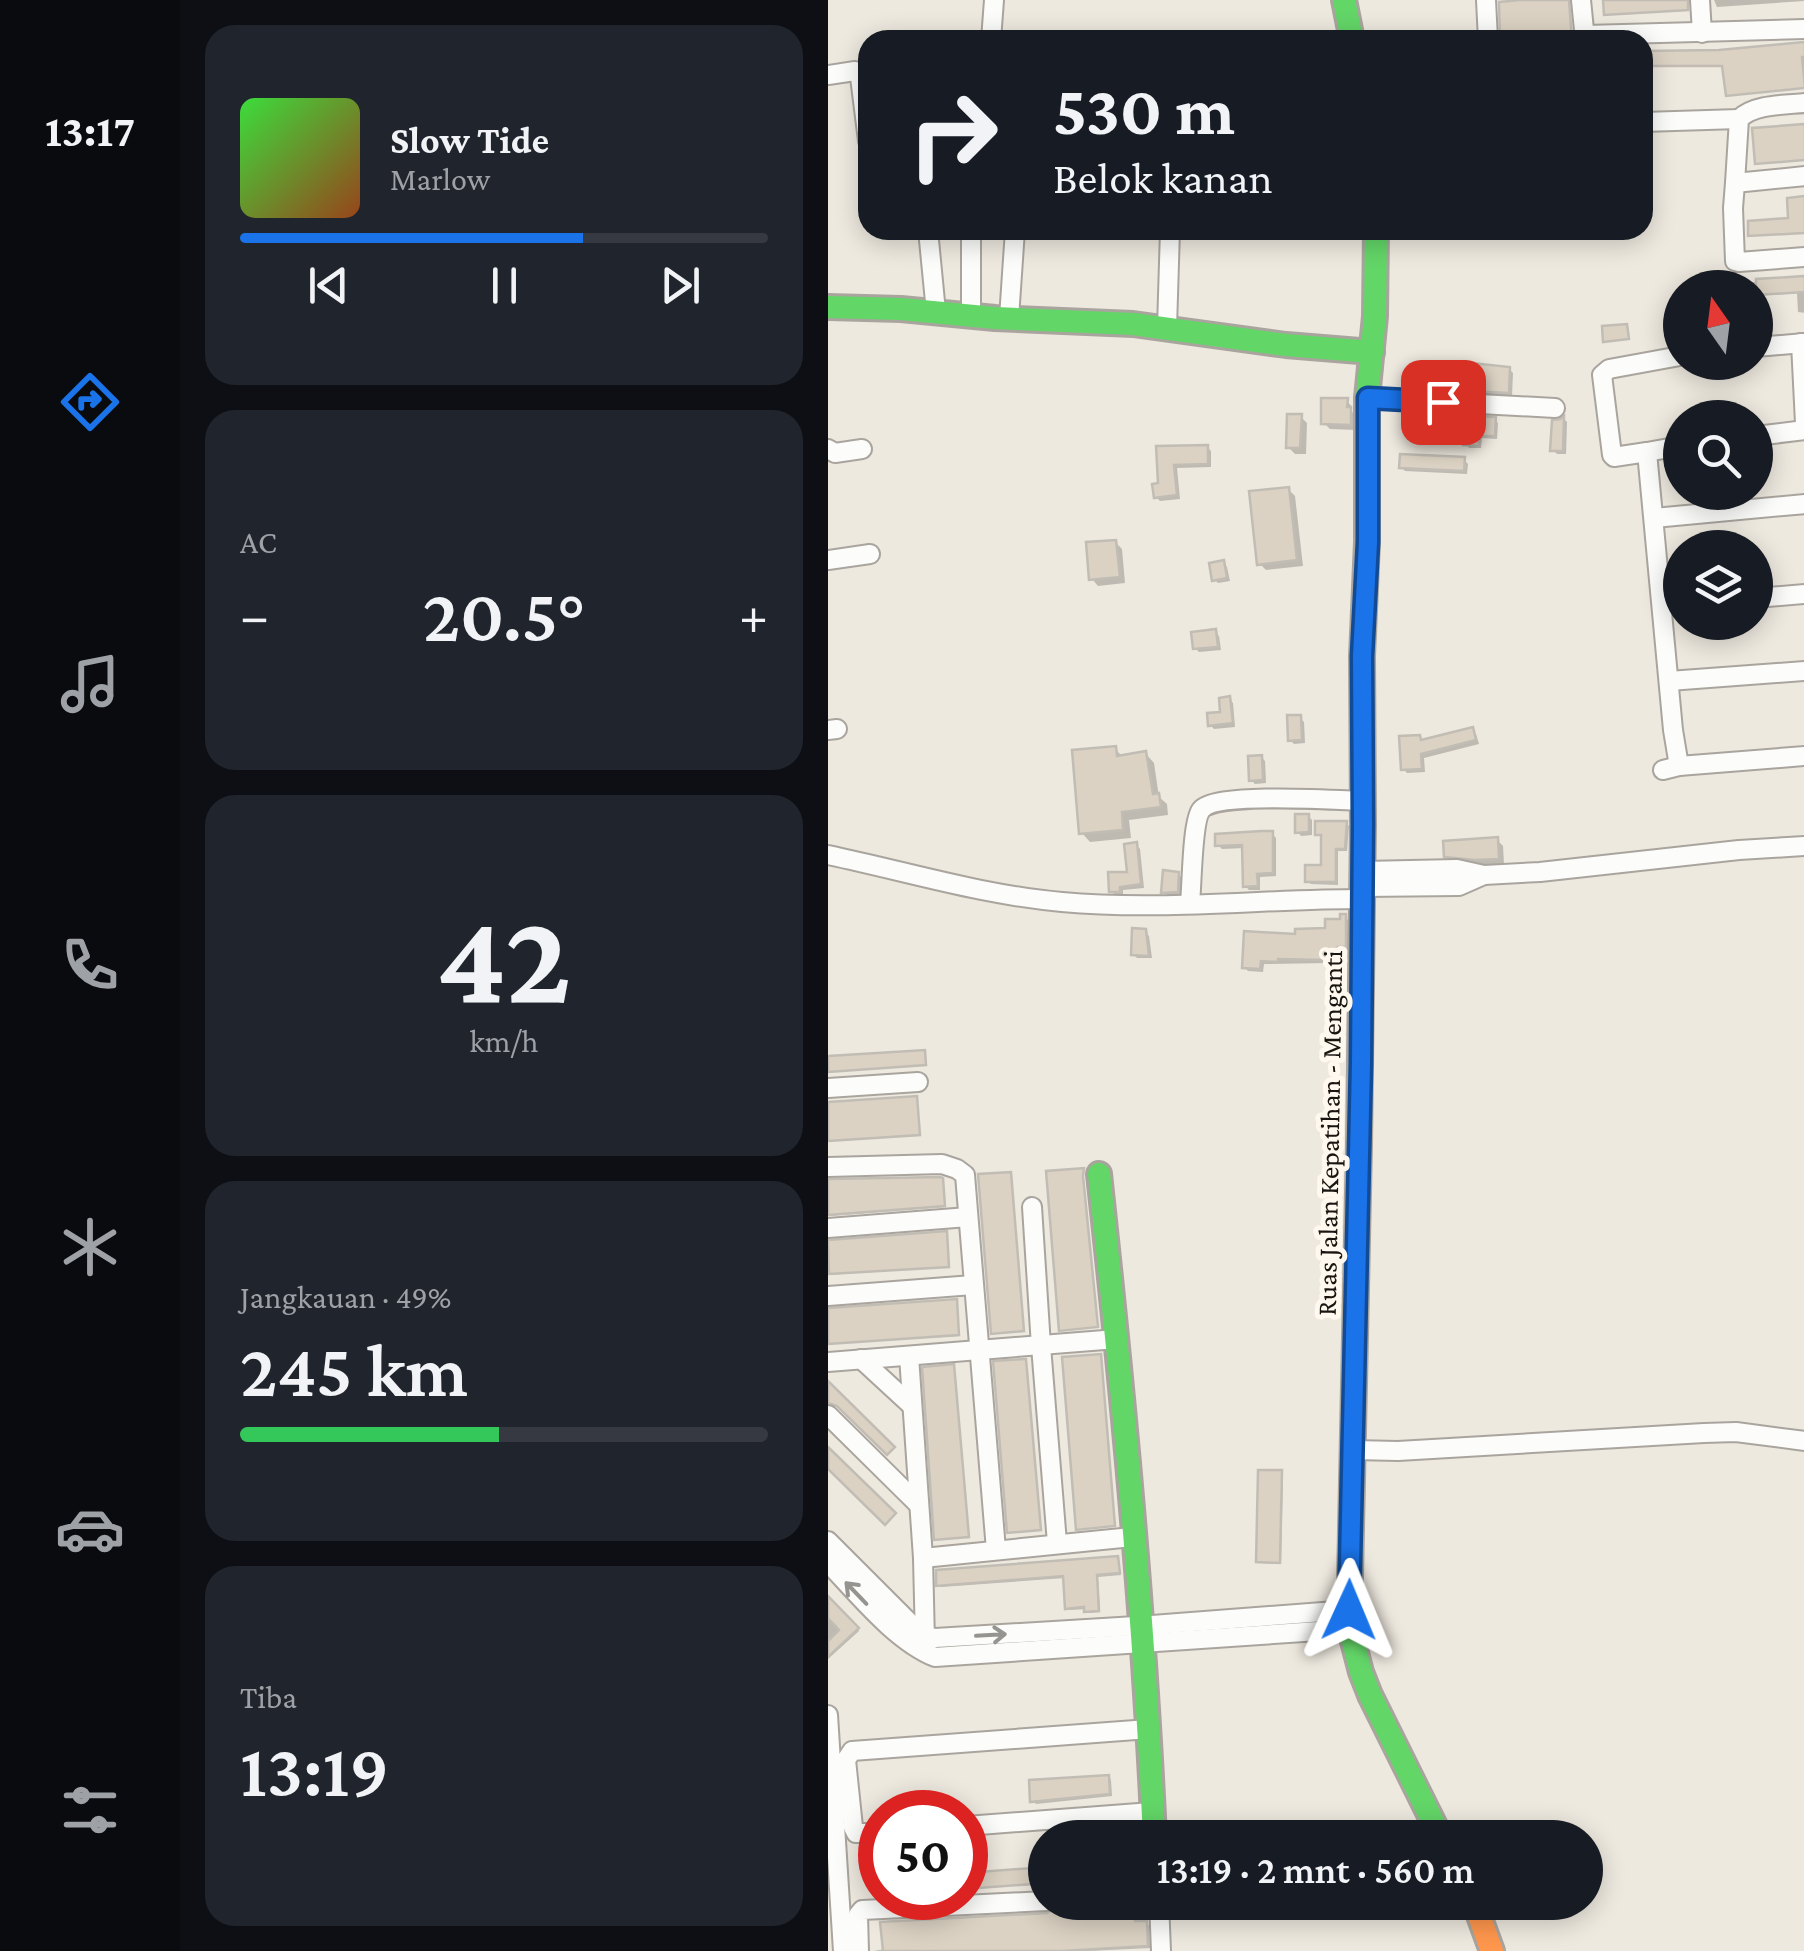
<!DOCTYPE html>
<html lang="id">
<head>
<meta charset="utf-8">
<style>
  :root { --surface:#171b24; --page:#20242c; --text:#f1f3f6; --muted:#9ea1a6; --line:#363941; --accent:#1a73e8 }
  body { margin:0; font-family:"Crimson Pro",serif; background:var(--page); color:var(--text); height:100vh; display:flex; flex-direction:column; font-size:38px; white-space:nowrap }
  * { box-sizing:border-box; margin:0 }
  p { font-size:32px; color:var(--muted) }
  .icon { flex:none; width:55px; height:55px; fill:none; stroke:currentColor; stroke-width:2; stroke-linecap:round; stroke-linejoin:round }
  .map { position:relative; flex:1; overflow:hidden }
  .side { display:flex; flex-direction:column; gap:25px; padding:25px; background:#0d0f14; width:648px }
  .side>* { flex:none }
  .hud { position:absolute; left:30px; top:30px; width:795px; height:210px; border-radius:30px; box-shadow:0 5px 25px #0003; background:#171b24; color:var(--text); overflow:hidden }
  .needle { width:65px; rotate:346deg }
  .fabs { position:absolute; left:835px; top:270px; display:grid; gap:20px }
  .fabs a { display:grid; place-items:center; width:110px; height:110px; border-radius:50%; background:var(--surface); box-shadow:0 5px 25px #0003; font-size:50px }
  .speed { position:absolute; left:30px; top:1790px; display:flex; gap:20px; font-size:50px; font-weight:700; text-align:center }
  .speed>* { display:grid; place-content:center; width:130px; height:130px; border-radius:50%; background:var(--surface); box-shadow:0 5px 25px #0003; line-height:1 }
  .speed .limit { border:15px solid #d22; background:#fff; color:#111 }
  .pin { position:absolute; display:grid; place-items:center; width:85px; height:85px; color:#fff; margin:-42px; border-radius:20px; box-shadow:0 5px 15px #0006 }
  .me { position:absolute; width:110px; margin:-55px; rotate:1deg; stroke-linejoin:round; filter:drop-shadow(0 0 8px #0008) }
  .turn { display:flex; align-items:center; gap:35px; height:210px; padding:0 30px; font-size:45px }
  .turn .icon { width:130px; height:130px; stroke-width:2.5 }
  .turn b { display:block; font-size:70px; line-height:85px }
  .big { font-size:75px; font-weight:600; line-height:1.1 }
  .side .card { flex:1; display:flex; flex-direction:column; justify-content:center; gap:15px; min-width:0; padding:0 35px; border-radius:30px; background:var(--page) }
  .side .dial { align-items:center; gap:0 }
  .dial b { font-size:130px; line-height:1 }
  .song { display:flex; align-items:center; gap:30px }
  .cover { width:120px; height:120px; border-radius:15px; background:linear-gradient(135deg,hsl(120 70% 55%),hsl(20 70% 35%)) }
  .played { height:10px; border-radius:5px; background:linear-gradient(90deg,var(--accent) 65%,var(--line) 65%) }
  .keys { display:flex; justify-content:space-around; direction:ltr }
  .heat { display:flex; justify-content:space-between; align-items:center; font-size:55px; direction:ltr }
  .charge { height:15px; border-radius:8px; background:linear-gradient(90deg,#34c759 49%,var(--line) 0) }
  .trip { position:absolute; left:200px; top:1820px; width:575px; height:100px; border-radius:50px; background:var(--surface); box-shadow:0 5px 25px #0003; font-weight:600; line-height:100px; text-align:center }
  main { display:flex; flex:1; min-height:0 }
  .menu { display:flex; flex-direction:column; width:180px; justify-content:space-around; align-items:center; background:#090b0e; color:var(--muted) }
  .menu .icon { width:70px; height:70px }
  .menu .active { color:var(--accent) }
  .menu b { font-size:45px; color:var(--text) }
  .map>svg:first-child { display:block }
  .shadow { fill:#0003 }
  .building { fill:#dbd2c3; stroke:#c1bdb5; stroke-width:2.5 }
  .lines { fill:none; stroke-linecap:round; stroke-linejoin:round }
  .street-casing { stroke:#a9a59e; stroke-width:22 }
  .fast-casing { stroke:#a9a59e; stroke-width:28 }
  .slow-casing { stroke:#a9a59e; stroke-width:28 }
  .street { stroke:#fcfcfa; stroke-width:18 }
  .fast { stroke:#63d668; stroke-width:22 }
  .slow { stroke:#ff974d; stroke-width:22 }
  .oneway { stroke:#959490 }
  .route-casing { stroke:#114b97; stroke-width:25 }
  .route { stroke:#1a73e8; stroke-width:18 }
  .labels { text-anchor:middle; stroke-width:10; stroke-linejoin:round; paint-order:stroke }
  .street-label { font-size:28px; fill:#18140f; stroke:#fef8ee }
</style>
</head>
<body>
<main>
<nav class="menu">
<b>13:17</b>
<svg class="icon active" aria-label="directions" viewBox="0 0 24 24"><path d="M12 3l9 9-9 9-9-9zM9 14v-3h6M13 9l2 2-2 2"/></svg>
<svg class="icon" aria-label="music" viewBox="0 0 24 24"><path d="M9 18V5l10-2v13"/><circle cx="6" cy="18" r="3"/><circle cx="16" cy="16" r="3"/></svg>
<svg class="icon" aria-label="phone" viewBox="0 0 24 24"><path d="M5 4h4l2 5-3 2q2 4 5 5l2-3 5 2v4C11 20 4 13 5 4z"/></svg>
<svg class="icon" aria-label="climate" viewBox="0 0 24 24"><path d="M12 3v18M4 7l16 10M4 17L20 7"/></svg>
<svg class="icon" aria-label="car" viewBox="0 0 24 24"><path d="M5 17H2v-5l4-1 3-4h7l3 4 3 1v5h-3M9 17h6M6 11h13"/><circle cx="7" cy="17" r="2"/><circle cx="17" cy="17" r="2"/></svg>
<svg class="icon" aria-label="filters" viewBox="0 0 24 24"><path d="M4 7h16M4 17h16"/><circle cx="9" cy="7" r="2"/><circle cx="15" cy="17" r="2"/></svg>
</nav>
<section class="side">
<div class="card">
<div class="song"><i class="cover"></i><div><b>Slow Tide</b><p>Marlow</p></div></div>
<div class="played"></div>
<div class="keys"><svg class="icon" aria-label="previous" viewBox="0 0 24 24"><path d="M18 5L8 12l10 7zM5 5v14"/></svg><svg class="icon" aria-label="pause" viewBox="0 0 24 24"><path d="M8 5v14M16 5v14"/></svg><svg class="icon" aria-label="next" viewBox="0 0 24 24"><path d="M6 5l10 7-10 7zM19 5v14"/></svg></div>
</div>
<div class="card"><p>AC</p>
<div class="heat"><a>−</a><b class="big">20.5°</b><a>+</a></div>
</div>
<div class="card dial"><b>42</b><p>km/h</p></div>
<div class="card"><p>Jangkauan · 49%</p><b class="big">245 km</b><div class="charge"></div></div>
<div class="card"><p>Tiba</p><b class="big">13:19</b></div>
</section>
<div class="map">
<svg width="977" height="1951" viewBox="0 0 977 1951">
  <rect width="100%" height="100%" fill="#eee9df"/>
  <g class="shadow">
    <polygon points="777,0 861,0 860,8 855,8 855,11 779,15"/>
    <polygon points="886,0 977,0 977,1 889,7"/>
    <polygon points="977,45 977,87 901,96 897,66 815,66 815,53 891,53"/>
    <polygon points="977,278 977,313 970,312 969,293 928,296 928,288 914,288 914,283"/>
    <polygon points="681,369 685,373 684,396 647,394 644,390 644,385 622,384 618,381"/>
    <polygon points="519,401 524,407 524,412 528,415 528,430 502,429 496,423"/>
    <polygon points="473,417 479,423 478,454 467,454 460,447"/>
    <polygon points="736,419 739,422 738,454 729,454 725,450 733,422"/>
    <polygon points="666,420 670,423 669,439 654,438 653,448 641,448 638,444 638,432 584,429 580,426"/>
    <polygon points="379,447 383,451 383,467 349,468 352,499 332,501 328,497 332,486 331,449"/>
    <polygon points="636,460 640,464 639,474 577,471 573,467"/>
    <polygon points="460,489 467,496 475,566 438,570 432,564"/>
    <polygon points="287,542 294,549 297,583 270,586 264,579"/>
    <polygon points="395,563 399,567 402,581 390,583 386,579"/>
    <polygon points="387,632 391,636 393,650 371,652 367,648"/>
    <polygon points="401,699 405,703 407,727 386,729 382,725 395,714"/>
    <polygon points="472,718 476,722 477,743 466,744 462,740"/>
    <polygon points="644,730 648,734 651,744 596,758 597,772 579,773 575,769 592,738 596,742"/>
    <polygon points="287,749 295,757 318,754 326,763 331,797 339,804 340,815 301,820 303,838 262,842 254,833"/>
    <polygon points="433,757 437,761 438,783 427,784 423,780"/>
    <polygon points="480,816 484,820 484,835 473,836 469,831"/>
    <polygon points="518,823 521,826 519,851 510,851 510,885 483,884 480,881 496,867 495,837 490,834"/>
    <polygon points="444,834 448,838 448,876 432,877 432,890 421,890 417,886 417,848 394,849 390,845"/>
    <polygon points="669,840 675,846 676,864 655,866 626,863 619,856"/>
    <polygon points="308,845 312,849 316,888 295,890 295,895 287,895 283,891 302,875"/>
    <polygon points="350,874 354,878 353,895 340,896 336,892"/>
    <polygon points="517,917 521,921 521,950 513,950 514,956 500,956 500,963 436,964 435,972 420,971 416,967 469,936 499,930"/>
    <polygon points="317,931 321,936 324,958 309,958 305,954"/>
    <polygon points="114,1180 117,1207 0,1216 0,1182"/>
    <polygon points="118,1234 121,1267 0,1275 0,1243"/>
    <polygon points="129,1303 131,1336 0,1344 0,1311"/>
    <polygon points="198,1361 213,1530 183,1533 182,1532"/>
    <polygon points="453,1473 455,1475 453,1564 433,1563 431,1561"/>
    <polygon points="290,1558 293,1575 270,1577 272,1612 261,1613 259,1609 242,1610 240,1608 237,1578 113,1587 111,1585"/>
    <polygon points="0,1599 31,1631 0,1659"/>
    <polygon points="280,1777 283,1780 284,1796 208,1804 205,1801"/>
    <polygon points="299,1835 300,1838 263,1837"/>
    <polygon points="209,1841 218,1841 218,1884 138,1889 138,1876 211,1870"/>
    <polygon points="293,1902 308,1903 308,1924 318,1923 321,1926 322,1948 261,1951 46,1951"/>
  </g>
  <g class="building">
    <polygon points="692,0 741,0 744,40 672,40 671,2"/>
    <polygon points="775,0 860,0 860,10 776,15"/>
    <polygon points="977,42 977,57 974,57 977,88 898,96 894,66 815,66 815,51 891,50"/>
    <polygon points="977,124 977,160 927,164 924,128"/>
    <polygon points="977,196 977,233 920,236 920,221 960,218 959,198"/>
    <polygon points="977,276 977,292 928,295 928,279"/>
    <polygon points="799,324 801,339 775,342 774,326"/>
    <polygon points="643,363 682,367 681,393 641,391 642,382 616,382 616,368 643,369"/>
    <polygon points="493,398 520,398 519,407 523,407 523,425 493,424"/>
    <polygon points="459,414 474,414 472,448 458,448"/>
    <polygon points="578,414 668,417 667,436 651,436 651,446 635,445 636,430 578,427"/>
    <polygon points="736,416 735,451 722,451 724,420 732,419"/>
    <polygon points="380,445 380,464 346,465 349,495 326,498 324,484 330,483 328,446"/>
    <polygon points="572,454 637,457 636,471 571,468"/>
    <polygon points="461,487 469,560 429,565 421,491"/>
    <polygon points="288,540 292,577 261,580 258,542"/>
    <polygon points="396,560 399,578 384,581 381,563"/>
    <polygon points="388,629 390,647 365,649 363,632"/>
    <polygon points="402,696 405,723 380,726 379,713 392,712 391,698"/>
    <polygon points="459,715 473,715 474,740 460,741"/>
    <polygon points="645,727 648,740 593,754 594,769 573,770 571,736 592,735 593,740"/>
    <polygon points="288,746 289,756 318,751 325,794 331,793 333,807 294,812 295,830 251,834 244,750"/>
    <polygon points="434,755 435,780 421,781 420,756"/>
    <polygon points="467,814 481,814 481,832 467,833"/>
    <polygon points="487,821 519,821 517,849 508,849 508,882 477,882 477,865 493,865 493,835 487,835"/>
    <polygon points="433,831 445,831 445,873 429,874 430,886 415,887 414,845 387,846 387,834"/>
    <polygon points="670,837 671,859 647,860 616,857 615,841"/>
    <polygon points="309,842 313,884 292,887 292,892 281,892 280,872 299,872 296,844"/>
    <polygon points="335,870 351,872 350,892 333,893"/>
    <polygon points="512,914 518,914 518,947 510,947 511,953 497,953 497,960 450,959 450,962 433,961 432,969 414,968 416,931 467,934 467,929 497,928 497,919 512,919"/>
    <polygon points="304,928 318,929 321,956 303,955"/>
    <polygon points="97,1050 98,1065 0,1072 0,1056"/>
    <polygon points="89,1096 92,1135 0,1141 0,1102"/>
    <polygon points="256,1168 255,1176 270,1327 231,1331 218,1171"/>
    <polygon points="183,1172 196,1331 163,1334 150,1174"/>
    <polygon points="112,1177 115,1178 117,1206 0,1215 0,1179"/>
    <polygon points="119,1231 121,1267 1,1274 0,1240"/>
    <polygon points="129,1299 131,1335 0,1344 0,1308"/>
    <polygon points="273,1354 287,1526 248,1530 234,1357"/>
    <polygon points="198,1359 213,1530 179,1533 165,1361"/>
    <polygon points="126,1364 141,1537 106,1540 94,1367"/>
    <polygon points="0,1381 67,1447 59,1455 9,1406 0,1403"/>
    <polygon points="0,1447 68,1513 57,1525 0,1469"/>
    <polygon points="430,1470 454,1470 452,1563 428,1562"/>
    <polygon points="290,1556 292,1573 269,1575 271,1611 256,1612 256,1607 237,1609 235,1576 108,1586 108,1570"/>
    <polygon points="0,1596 31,1628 0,1657 0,1641 11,1630 0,1618"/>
    <polygon points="281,1775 282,1794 202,1802 201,1780"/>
    <polygon points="218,1867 218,1883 138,1889 138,1873"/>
    <polygon points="288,1902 306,1902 307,1921 319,1921 320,1946 233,1951 55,1951 52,1922 219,1913 229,1907"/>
  </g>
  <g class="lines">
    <defs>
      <g id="street">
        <polyline points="658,0 660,40"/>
        <polyline points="753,0 757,40"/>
        <polyline points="872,0 874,33"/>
        <polyline points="758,35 977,29"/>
        <polyline points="163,40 166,0"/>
        <polyline points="0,75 27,71 40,80"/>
        <polyline points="32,77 40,141"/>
        <path d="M977,103C956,105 926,104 911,119L907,183L977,176"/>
        <polyline points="815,122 911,119"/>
        <polyline points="907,183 905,208 907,261 911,262 977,257"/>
        <polyline points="100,230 108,312"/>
        <polyline points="143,315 143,230"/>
        <polyline points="181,318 187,230"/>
        <polyline points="339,328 342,230"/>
        <polyline points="973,343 977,423"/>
        <polyline points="928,347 977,343"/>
        <polyline points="539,398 727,408"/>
        <polyline points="928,436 977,430"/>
        <polyline points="0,449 7,453 34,449"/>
        <polyline points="819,452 852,446"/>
        <polyline points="826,518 977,504"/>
        <polyline points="0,560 42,554"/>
        <polyline points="928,598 977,594"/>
        <polyline points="841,681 977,671"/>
        <polyline points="0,730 9,729"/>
        <polyline points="851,766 845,730 819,452 786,457 784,455 774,375 781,369 852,356"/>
        <polyline points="835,770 851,766 977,756"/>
        <path d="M0,855C77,871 154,895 234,902C333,911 434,899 534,899"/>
        <polyline points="535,871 629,869 656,875 712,872 911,850 977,846"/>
        <polyline points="535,887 631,886 656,875"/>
        <path d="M362,903C364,885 364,822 373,810C387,792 508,800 535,801"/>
        <polyline points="0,1088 90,1082"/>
        <polyline points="0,1167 114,1164 129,1169 137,1175 168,1550"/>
        <polyline points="204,1207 213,1346 229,1543"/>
        <polyline points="0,1228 140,1217"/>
        <polyline points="0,1296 145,1285"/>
        <polyline points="81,1356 95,1558 97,1642"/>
        <polyline points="33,1359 84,1406"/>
        <polyline points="0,1362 289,1339"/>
        <polyline points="0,1415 91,1505"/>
        <polyline points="525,1450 570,1451 876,1433 908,1432 977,1441"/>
        <polyline points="0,1541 89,1630 98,1636 107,1638 324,1625 521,1610"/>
        <polyline points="95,1558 304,1537"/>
        <path d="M0,1563C30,1594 67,1641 107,1657L521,1629"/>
        <polyline points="0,1715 15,1951"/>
        <polyline points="138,1826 324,1812"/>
        <polyline points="52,1833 28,1833 25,1827 18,1760 24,1751 321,1729"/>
        <polyline points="331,1902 333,1951"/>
        <polyline points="31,1951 30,1915 34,1910 218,1901"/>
      </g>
      <g id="fast">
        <polyline points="516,0 524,40"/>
        <polyline points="0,307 73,309 167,318 305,324 458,345 544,352"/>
        <polyline points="531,1145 535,824 534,656 539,542 539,398 547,316 548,230"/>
        <path d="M271,1174C295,1395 316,1616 326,1838"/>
        <polyline points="524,1480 521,1626 533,1672 542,1695 613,1838"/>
      </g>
      <g id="slow">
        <polyline points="524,1480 531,1145"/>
        <polyline points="646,1902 664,1951"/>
      </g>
    </defs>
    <use href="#street" class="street-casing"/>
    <use href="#fast" class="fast-casing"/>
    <use href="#slow" class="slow-casing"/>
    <use href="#street" class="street"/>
    <use href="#fast" class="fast"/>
    <use href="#slow" class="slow"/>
  </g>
  <defs><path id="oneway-shaft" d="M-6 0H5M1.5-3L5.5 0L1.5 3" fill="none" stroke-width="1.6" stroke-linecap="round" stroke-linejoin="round" transform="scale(2.5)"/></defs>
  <g class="oneway">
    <use href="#oneway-shaft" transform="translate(28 1593) rotate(-134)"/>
    <use href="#oneway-shaft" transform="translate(163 1635) rotate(-3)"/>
  </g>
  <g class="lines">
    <defs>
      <polyline id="route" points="521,1610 533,1063 535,824 534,656 540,542 540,398 615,402"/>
    </defs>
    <use href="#route" class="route-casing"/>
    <use href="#route" class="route"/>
  </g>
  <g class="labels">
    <g class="street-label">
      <text transform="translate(501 1133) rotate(-89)" y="10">Ruas Jalan Kepatihan - Menganti</text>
    </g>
  </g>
</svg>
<div class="fabs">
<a><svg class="needle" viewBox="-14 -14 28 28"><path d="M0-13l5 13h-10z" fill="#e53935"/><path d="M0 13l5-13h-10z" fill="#9ea1a6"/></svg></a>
<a><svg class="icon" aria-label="search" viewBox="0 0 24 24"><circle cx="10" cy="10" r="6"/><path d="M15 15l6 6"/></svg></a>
<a><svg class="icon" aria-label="layers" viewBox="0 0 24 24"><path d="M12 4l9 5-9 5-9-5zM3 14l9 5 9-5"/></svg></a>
</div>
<div class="speed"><div class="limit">50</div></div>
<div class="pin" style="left:615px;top:402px;background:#d93025"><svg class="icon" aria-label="arrive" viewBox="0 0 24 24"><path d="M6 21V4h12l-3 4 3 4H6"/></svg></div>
<svg class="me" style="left:521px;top:1610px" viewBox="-20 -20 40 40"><path d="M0-17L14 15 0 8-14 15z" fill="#1a73e8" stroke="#fff" stroke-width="4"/></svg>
<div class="trip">13:19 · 2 mnt · 560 m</div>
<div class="hud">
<div class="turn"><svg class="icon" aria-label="right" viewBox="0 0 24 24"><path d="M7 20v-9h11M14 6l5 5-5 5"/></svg><div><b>530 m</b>Belok kanan</div></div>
</div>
</div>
</main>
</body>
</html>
